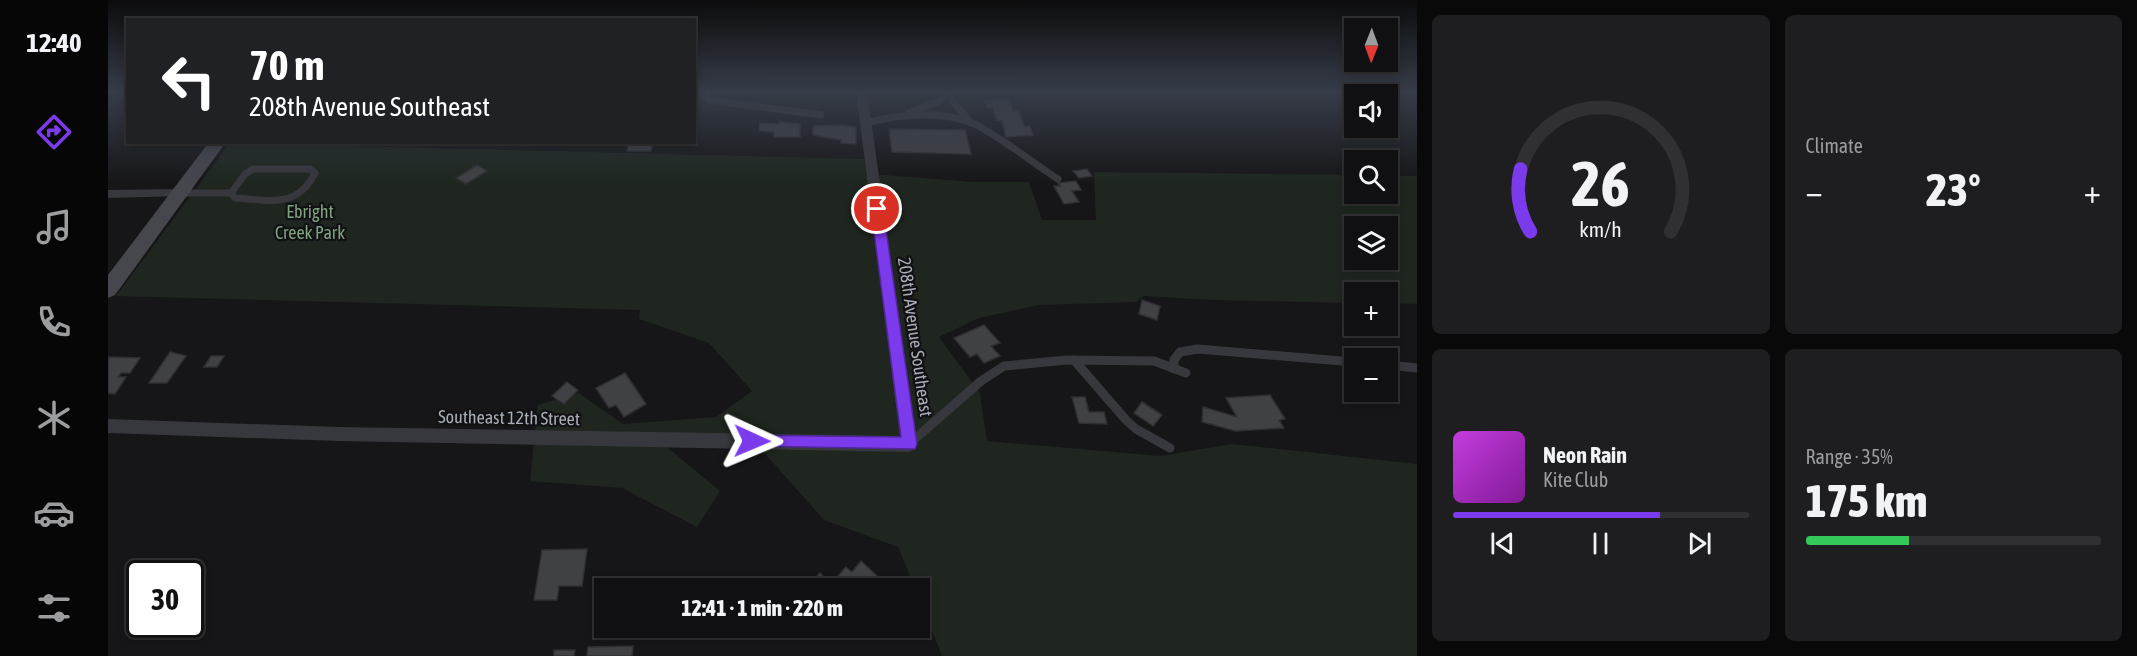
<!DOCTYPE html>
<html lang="en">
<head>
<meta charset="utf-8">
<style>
  :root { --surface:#101012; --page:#1e1e20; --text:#f1f3f6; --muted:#9c9d9f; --line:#303032; --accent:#7c3aed }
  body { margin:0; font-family:"Asap Condensed",sans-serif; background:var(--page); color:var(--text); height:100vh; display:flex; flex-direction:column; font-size:22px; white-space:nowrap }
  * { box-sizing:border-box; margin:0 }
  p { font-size:20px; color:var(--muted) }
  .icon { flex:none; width:33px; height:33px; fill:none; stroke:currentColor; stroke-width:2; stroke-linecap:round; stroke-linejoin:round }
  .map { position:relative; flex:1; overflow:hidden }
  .details { display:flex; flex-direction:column; gap:15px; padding:15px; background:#09090a; width:720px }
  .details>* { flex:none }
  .top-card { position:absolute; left:18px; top:18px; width:570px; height:126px; border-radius:0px; box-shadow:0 3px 9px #0003,0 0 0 2px var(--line); background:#202124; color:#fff; overflow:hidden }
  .needle { width:39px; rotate:181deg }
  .fabs { position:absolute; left:1236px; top:18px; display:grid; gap:12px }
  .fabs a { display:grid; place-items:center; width:54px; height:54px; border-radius:0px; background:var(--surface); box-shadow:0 3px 9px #0003,0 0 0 2px var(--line); font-size:30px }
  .speed { position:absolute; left:18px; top:560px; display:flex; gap:12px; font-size:30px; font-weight:700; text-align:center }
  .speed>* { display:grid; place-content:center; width:78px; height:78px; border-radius:50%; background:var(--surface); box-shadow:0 3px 9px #0003,0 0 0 2px var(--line); line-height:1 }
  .speed .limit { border:3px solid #111; border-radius:9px; background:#fff; color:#111 }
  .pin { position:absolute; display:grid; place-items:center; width:51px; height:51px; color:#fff; margin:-26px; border:3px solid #fff; border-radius:50%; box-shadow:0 2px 6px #0007 }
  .me { position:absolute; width:66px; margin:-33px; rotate:91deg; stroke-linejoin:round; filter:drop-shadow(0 0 4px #0008) }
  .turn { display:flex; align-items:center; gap:21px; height:126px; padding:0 24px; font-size:27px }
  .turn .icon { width:78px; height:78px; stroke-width:2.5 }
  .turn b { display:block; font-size:42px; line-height:51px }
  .big { font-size:45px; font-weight:800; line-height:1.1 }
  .details .widget { flex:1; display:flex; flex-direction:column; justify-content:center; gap:9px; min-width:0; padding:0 21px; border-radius:9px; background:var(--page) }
  .details .dial { align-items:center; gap:0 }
  .dial svg { height:156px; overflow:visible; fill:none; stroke:var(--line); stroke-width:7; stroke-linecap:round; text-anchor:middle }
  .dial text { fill:var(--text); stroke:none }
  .song { display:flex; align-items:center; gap:18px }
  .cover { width:72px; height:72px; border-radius:9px; background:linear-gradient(135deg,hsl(290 70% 55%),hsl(290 70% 35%)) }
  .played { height:6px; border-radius:3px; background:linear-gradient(90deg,var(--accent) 70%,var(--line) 70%) }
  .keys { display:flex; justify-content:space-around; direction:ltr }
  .heat { display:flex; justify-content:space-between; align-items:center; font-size:33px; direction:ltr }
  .charge { height:9px; border-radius:4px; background:linear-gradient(90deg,#34c759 35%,var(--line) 0) }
  .details .tiles { flex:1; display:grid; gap:15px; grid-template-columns:repeat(2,1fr) }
  .trip { position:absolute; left:486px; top:578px; width:336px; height:60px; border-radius:0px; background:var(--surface); box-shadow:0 3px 9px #0003,0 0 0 2px var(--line); font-weight:800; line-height:60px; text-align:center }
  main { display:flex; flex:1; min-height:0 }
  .menu { display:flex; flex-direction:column; width:108px; justify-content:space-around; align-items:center; background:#060607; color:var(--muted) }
  .menu .icon { width:42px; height:42px }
  .menu .selected { color:var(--accent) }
  .menu b { font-size:27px; color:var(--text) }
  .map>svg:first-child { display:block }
  .green { fill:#1e261f; fill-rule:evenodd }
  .building { fill:#404145; stroke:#303034; stroke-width:1.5 }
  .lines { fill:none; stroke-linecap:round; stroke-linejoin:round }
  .lane-far1 { stroke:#37383d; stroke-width:7 }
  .lane { stroke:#37383d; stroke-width:9 }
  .street { fill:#37383d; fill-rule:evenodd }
  .secondary { fill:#45474d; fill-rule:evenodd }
  .route { fill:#7c3aed; stroke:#51269a; stroke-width:1.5 }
  .labels { text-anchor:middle; stroke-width:4.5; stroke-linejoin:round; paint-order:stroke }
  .park-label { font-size:18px; fill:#7fa381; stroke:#111113 }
  .street-label { font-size:18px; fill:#a8adb8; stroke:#111113 }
</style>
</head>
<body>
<main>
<nav class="menu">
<b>12:40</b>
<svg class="icon selected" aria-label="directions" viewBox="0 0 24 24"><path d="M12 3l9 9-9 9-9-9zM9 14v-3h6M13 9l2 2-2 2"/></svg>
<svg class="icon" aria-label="music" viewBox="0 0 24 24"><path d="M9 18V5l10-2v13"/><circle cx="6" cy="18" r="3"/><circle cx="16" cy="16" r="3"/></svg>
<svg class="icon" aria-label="phone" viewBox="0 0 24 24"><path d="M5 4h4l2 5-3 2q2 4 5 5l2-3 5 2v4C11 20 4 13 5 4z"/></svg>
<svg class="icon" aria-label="climate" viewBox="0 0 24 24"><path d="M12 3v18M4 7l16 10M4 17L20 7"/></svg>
<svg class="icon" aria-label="car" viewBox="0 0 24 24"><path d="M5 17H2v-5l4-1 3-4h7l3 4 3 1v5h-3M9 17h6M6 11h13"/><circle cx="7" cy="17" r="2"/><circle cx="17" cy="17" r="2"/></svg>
<svg class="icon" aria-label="filters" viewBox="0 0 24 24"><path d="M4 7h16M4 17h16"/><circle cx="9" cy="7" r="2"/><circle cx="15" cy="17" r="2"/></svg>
</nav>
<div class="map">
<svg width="1309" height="656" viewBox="0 0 1309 656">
  <rect width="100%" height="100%" fill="#161618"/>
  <path class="green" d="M122,143L756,159L759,177L777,175L863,182H921L934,220H988L986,172L1246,175V194H1280V176H1309V304L1280,303V292H1246V303L1105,300L1035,296L1028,302L931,305L871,318L831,337L872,393L879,441L1052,456L1124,444L1309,464V656H834L812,600V588H807L790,547L716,520L653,449L559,447L612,491L589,527L514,488L422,481L430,405L471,393L515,424L608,417L644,391L601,343L531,319L532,310L8,296ZM1246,226H1280V260H1246Z"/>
  <g class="building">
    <polygon points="876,100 902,100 905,111 911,111 916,126 922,126 925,135 898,137 894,120 888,120 885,108 879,107"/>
    <polygon points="671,122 692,124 692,137 666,137 666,132 651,131 652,123 671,124"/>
    <polygon points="732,125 748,127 748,144 733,143 733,140 705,135 705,126"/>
    <polygon points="781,129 857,130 863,154 784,152"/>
    <polygon points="521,142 545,142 543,151 519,151"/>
    <polygon points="369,165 379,171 358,184 348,178"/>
    <polygon points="979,169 984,176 971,178 965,171"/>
    <polygon points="968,181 973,190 964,191 971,202 956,204 946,186 952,186 950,183"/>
    <polygon points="1034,300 1052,306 1049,320 1031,314"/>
    <polygon points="876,325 892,343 883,346 892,356 876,363 869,354 862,357 846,338"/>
    <polygon points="62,352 78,356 59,383 41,383"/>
    <polygon points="103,356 116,356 109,367 96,367"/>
    <polygon points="0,357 32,358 22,373 13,373 10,377 18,377 7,394 0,393"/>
    <polygon points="517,373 538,404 516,417 508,405 501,408 488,388"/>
    <polygon points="459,382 470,390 456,404 444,396"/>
    <polygon points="1162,395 1177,419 1171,420 1176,428 1128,431 1094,422 1095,407 1129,417 1118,398"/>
    <polygon points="964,397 977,397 981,412 996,412 999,424 971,423"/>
    <polygon points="1034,402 1054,415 1045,426 1026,413"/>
    <polygon points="479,549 474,586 451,586 449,600 426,600 434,550"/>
    <polygon points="753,561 782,588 734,588 732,586 730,588 698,588 712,573 723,584 738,567 744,572"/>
    <polygon points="525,646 524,656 479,656 480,647"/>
    <polygon points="446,650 467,650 466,656 446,656"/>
  </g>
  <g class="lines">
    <g class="lane-far1">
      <polyline points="594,94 601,100 713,115"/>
      <polyline points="840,95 862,122"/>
      <polyline points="801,113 831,101 843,92"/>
      <path d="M758,123C790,115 832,110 864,123C889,134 925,163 950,179"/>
      <path d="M145,169H202L207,173C189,209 161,200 127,198L123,193L137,174Z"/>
      <polyline points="72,193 123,193"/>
    </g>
    <g class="lane">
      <polyline points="966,360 1018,420 1028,429 1062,448"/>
      <polyline points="1280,365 1309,368"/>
      <polyline points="1066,369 1066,360 1072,352 1090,349 1246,362"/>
      <polyline points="801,444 873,381 896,366 959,360 1046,361 1078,373"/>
    </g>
    <g class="street">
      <polygon points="748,92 759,92 809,444 807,449 801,452 231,441 0,433 0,419 231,427 792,436"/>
      <polygon points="72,189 78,193 77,196 0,198 0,190"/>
    </g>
    <polygon class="secondary" points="101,142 118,142 7,295 0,298 0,275"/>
  </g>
  <linearGradient id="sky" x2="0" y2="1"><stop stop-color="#0c0c0d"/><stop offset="0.5" stop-color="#363c48"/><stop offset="1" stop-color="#363c48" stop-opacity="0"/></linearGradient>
  <rect width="1309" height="184" fill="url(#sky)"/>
  <polygon class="route" points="769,205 775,209 809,444 807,449 639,446 637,441 639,436 644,435 793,437 763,209"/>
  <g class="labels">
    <g class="park-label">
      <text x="202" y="218">Ebright<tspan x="202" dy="21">Creek Park</tspan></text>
    </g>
    <g class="street-label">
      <text transform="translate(807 337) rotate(82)" y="6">208th Avenue Southeast</text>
      <text transform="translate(401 418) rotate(1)" y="6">Southeast 12th Street</text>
    </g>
  </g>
</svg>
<div class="fabs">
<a><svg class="needle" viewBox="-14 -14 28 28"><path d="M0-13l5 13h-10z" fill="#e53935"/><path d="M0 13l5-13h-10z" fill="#9c9d9f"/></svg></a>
<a><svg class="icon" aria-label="sound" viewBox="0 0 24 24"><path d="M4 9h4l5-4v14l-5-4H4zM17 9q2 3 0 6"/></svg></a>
<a><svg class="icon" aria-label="search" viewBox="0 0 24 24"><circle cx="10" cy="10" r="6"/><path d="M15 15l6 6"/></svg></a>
<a><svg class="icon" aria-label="layers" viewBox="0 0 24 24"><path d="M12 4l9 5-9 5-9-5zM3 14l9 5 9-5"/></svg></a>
<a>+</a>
<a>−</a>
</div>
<div class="speed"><div class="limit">30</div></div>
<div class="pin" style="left:769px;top:209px;background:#d93025"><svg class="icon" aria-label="arrive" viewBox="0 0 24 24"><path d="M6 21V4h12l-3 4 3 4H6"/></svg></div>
<svg class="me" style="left:644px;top:441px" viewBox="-20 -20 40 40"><path d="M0-17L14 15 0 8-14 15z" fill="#7c3aed" stroke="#fff" stroke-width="4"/></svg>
<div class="trip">12:41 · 1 min · 220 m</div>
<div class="top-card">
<div class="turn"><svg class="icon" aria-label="left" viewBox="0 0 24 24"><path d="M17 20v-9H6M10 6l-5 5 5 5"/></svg><div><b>70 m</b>208th Avenue Southeast</div></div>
</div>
</div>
<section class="details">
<div class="tiles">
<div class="widget dial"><svg viewBox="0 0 100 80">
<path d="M14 69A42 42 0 1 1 86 69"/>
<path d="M14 69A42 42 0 0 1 9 37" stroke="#7c3aed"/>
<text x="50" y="56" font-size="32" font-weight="700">26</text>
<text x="50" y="72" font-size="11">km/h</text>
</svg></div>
<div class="widget"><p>Climate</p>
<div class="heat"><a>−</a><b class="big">23°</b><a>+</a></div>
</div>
<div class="widget">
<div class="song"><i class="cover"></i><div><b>Neon Rain</b><p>Kite Club</p></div></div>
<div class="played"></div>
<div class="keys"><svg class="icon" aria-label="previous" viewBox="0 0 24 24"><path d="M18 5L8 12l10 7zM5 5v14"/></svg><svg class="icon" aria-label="pause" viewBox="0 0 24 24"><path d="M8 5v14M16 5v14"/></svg><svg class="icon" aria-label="next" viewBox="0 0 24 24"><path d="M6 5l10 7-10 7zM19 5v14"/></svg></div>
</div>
<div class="widget"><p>Range · 35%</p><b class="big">175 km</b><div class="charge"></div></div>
</div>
</section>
</main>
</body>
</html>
